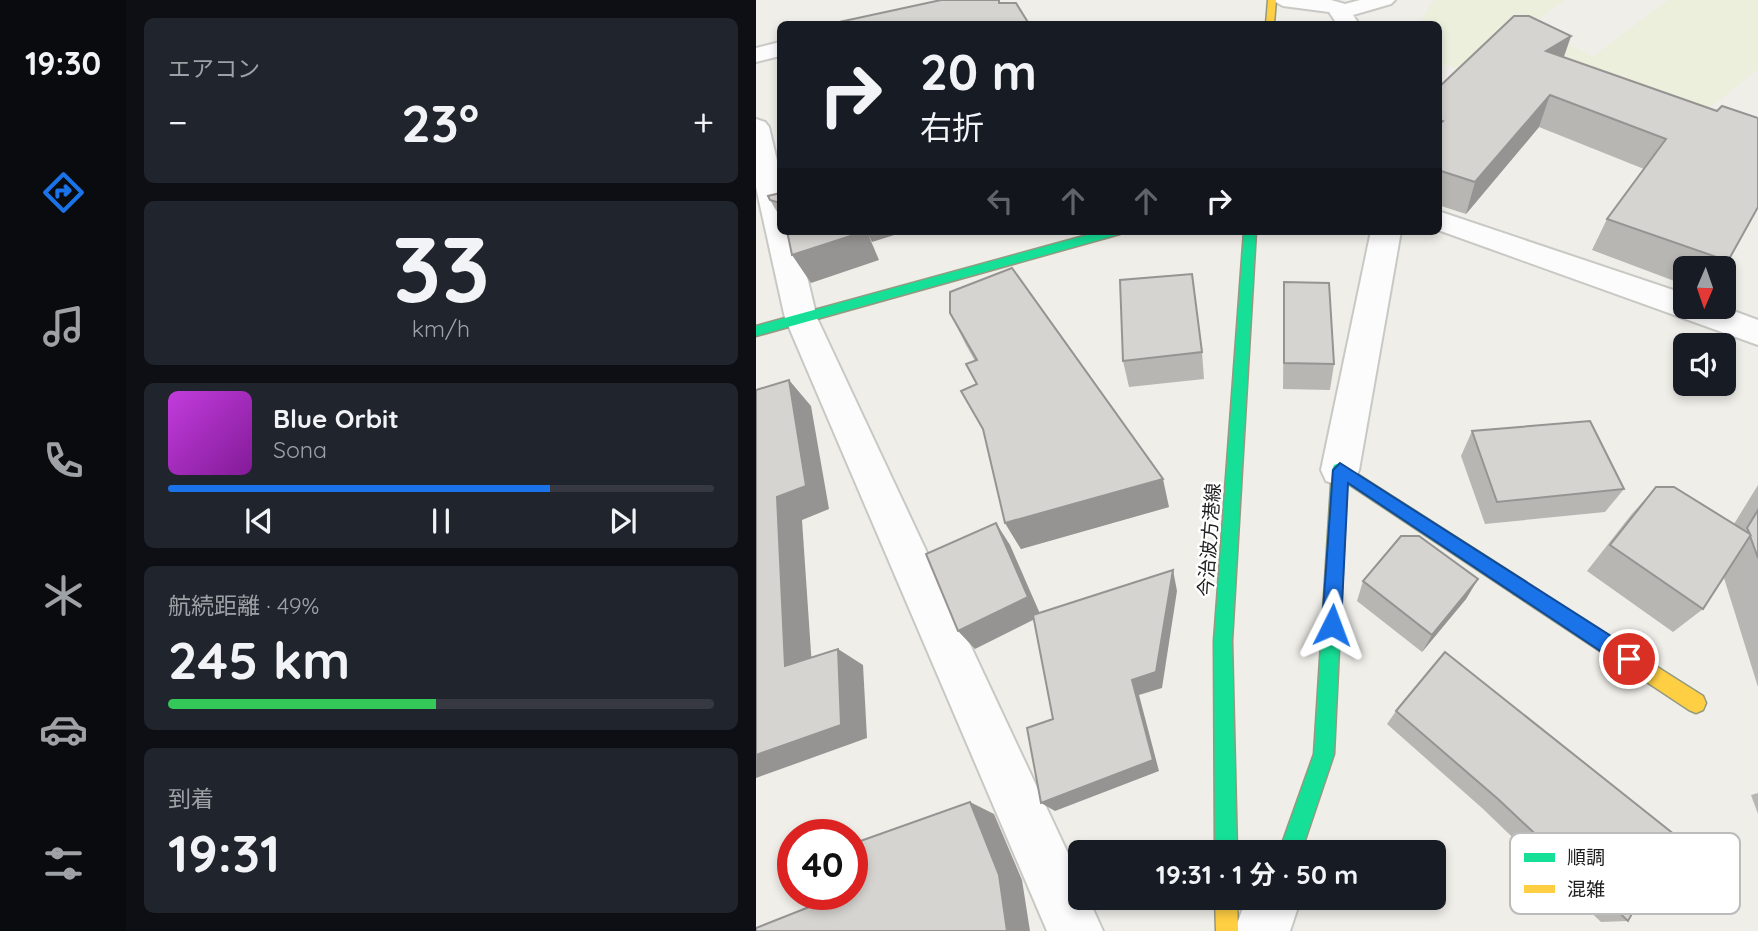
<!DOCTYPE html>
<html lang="ja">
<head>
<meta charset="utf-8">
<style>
  :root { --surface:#171b24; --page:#20242c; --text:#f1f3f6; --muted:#9ea1a6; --line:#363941; --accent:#1a73e8 }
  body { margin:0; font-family:Quicksand,"Noto Sans JP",sans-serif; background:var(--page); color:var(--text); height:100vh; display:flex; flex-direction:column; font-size:26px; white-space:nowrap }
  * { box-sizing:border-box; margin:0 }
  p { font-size:23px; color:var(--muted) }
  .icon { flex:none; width:38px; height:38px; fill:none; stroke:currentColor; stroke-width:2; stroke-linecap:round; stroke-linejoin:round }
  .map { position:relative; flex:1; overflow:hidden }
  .side { display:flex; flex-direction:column; gap:18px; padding:18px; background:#0d0f14; width:630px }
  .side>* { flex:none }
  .banner { position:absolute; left:21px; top:21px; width:665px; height:214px; border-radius:10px; box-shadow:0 4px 10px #0003; background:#171b24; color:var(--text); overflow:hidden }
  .needle { width:46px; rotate:182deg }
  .buttons { position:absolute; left:917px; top:256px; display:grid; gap:14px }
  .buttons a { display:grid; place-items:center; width:63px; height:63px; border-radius:10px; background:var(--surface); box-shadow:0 4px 10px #0003; font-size:35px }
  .speed { position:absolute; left:21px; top:819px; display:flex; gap:14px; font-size:35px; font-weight:700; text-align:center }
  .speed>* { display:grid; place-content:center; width:91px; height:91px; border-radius:50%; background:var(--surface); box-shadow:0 4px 10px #0003; line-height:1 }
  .speed .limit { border:10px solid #d22; background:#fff; color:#111 }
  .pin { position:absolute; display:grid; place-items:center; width:60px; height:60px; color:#fff; margin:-30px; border:4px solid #fff; border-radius:50%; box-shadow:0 2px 7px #0007 }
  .me { position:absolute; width:77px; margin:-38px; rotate:3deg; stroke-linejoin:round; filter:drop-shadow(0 0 5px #0008) }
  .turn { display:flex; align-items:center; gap:24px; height:147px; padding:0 28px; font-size:32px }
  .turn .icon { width:91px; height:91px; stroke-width:2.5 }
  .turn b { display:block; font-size:49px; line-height:60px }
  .lanes { display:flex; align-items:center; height:66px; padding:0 28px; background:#0003; justify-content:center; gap:35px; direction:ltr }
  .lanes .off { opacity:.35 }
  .big { font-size:52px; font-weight:700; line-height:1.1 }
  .side .tile { flex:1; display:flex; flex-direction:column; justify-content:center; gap:10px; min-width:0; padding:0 24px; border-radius:10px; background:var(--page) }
  .side .dial { align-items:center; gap:0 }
  .dial b { font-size:91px; line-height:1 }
  .song { display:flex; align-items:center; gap:21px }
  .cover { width:84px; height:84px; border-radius:10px; background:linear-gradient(135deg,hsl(290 70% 55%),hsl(290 70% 35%)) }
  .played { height:7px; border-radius:4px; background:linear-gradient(90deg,var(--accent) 70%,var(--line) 70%) }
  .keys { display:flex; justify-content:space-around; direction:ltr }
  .heat { display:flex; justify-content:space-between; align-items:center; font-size:38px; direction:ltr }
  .charge { height:10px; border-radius:5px; background:linear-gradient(90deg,#34c759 49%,var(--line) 0) }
  .trip { position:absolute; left:312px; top:840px; width:378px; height:70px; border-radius:10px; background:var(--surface); box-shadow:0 4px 10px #0003; font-weight:700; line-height:70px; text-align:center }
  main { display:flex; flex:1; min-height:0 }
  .menu { display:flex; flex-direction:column; width:126px; justify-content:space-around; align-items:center; background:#090b0e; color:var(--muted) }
  .menu .icon { width:49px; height:49px }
  .menu .on { color:var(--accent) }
  .menu b { font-size:32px; color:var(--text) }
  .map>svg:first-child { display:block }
  .farmland { fill:#ebefdc }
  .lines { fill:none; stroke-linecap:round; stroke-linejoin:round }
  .street-casing { stroke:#c8c8c5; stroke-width:4 }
  .fast-casing { stroke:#939a7f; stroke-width:3 }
  .slow-casing { stroke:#939a7f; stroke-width:3 }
  .street { fill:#fdfcfc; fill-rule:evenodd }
  .fast { fill:#16e098; fill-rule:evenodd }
  .slow { fill:#ffcf43; fill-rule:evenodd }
  .wall { fill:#b8b6b3 }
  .shaded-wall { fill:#969492 }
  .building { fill:#d6d4d0; stroke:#969492; stroke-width:2 }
  .route { fill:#1a73e8; stroke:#114b97; stroke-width:2 }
  .labels { text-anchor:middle; stroke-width:5; stroke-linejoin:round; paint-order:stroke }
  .street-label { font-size:19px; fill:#212121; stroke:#fff }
  .key { fill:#fff; stroke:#bcbcbc; stroke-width:2 }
  .key-label { font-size:19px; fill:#212121 }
</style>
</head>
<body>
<main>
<nav class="menu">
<b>19:30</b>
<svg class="icon on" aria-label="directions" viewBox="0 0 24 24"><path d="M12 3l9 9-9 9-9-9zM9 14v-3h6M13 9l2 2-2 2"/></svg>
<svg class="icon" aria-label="music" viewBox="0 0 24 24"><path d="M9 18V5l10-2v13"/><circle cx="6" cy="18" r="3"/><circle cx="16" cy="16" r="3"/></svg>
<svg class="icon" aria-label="phone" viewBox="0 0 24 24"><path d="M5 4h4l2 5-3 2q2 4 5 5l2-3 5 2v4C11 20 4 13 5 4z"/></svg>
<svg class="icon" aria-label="climate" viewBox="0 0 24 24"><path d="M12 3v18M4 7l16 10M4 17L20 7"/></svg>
<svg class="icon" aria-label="car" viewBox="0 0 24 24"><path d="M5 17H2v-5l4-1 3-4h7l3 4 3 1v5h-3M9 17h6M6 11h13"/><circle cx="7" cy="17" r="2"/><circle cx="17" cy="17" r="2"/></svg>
<svg class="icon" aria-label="filters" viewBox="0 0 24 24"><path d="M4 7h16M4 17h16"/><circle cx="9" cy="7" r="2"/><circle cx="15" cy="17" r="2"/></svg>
</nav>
<section class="side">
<div class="tile"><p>エアコン</p>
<div class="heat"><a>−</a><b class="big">23°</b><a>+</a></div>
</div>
<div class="tile dial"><b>33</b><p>km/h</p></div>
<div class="tile">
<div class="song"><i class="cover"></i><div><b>Blue Orbit</b><p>Sona</p></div></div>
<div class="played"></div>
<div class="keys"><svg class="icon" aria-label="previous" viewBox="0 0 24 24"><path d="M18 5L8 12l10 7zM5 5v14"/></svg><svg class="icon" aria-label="pause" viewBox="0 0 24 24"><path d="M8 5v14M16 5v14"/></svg><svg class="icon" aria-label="next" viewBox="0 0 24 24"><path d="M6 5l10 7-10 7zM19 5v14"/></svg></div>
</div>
<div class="tile"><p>航続距離 · 49%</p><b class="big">245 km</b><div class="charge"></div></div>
<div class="tile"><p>到着</p><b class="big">19:31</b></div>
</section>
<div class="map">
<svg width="1002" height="931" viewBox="0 0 1002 931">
  <rect width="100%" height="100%" fill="#efeee9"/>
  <polygon class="farmland" points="677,0 809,0 771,28 838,56 912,0 1002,0 1002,69 926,130 683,63 682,24 663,24"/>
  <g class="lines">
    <defs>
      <g id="street">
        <polygon points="516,0 575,0 589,4 604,0 639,0 635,4 597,15 603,24 581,24 573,12 527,6"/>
        <polygon points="24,42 24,56 0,62 0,48"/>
        <polygon points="0,119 9,122 13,127 24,173 24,231 40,231 61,318 324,879 324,898 332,898 347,931 291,931 29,318 0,187"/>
        <polygon points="682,211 929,294 929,306 964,306 1002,320 1002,345 682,230"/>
        <polygon points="615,231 645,231 603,470 598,481 584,486 570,481 565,470"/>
        <polygon points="491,898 545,898 534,931 478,931"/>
      </g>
      <g id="fast">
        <polygon points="346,231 366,231 364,234 0,336 0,326"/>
        <polygon points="488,231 500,231 476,641 481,852 459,852 458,641"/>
        <polygon points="584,463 770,582 773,588 770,594 764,596 758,594 591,483 578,754 545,852 523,852 558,754 576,470 578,465"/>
      </g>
      <g id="slow">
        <polygon points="512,0 520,0 518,24 510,24"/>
        <polygon points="764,580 947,696 950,703 947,710 940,713 933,710 758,594 755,588 758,582"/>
        <polygon points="459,898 481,898 482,931 460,931"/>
      </g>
    </defs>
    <use href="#street" class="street-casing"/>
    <use href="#fast" class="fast-casing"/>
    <use href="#slow" class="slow-casing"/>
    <use href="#street" class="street"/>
    <use href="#fast" class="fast"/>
    <use href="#slow" class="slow"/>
  </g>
  <g class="wall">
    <polygon points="815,36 808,57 961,111 972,261 967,268 929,268 929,285 836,250 851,219 888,169 783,127 710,214 682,205 682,88"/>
    <polygon points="24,193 24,217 14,200"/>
    <polygon points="528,282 578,364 574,390 527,389"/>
    <polygon points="194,313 413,507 265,549 249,523 228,432 205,391 220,384 210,365 219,361 210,345"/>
    <polygon points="446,352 448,379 373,387 367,361"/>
    <polygon points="716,431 868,489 849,512 729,524 705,456"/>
    <polygon points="1002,485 1002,687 968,578 947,609 917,632 831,571 875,515 900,487 978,524"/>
    <polygon points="722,579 710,599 666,652 601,601 607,581"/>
    <polygon points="689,652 872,921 845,922 726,808 631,724 640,711"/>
    <polygon points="1002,793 1002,814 995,795"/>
  </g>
  <g class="shaded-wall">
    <polygon points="815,36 804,67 790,51"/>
    <polygon points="794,95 783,127 710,214 719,182"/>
    <polygon points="107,231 151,231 116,242 112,234 123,260 55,283 36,255"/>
    <polygon points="33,380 55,406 73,509 46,520 57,682 29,666 21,497"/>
    <polygon points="407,479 413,507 265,549 249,523"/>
    <polygon points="240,523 254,545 285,616 219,649 202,631"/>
    <polygon points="417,570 421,591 406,688 383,695 403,771 299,811 285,803 376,680"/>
    <polygon points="722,579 710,599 666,652 676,635"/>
    <polygon points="82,649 107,665 111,738 0,778 0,755"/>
    <polygon points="214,802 238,814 266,880 274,931 251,931"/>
  </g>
  <g class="building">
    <polygon points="185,0 243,0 243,3 260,3 273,24 74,24"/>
    <polygon points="758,16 773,16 815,36 790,51 961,111 966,106 1002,118 1002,207 972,261 851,219 910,139 794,95 719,182 682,170 682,126 687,121 682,119 682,88"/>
    <polygon points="24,193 24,203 14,200 12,196"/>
    <polygon points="31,231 107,231 107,232 36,255"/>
    <polygon points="256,268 407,479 249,523 227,429 205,391 221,384 210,364 221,360 194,313 194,292"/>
    <polygon points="436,274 446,352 367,361 364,280"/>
    <polygon points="528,282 573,283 578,364 528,363"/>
    <polygon points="33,380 50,486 21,497 29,666 82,649 85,725 0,755 0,390"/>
    <polygon points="834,421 868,489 741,502 716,431"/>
    <polygon points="900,487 918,487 994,534 991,528 1002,510 1002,558 994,536 947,609 854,545"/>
    <polygon points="240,523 272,597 202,631 170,554"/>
    <polygon points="645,536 663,536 722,579 676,635 607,581"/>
    <polygon points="417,570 400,672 376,680 397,760 285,803 271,728 297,719 277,615"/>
    <polygon points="689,652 919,835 872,921 742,799 640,711"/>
    <polygon points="214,802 243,875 251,931 0,931 0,928 86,894 96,894 96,844"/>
  </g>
  <polygon class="route" points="584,463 880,652 883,659 880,666 873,668 867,666 592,483 585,625 582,631 576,634 569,631 566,625 577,470"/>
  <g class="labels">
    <g class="street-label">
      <text transform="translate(453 540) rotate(-86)" y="7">今治波方港線</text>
    </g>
  </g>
  <rect x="754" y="833" width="230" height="81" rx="10" class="key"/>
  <rect x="768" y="853" width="31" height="9" fill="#16e098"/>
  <rect x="768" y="885" width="31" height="8" fill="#ffcf43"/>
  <g class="key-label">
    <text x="811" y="864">順調</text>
    <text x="811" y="896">混雑</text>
  </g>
</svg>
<div class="buttons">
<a><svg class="needle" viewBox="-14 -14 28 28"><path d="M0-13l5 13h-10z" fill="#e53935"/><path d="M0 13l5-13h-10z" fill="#9ea1a6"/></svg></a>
<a><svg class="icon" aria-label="sound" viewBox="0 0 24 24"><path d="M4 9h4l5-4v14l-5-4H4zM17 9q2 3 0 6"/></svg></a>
</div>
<div class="speed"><div class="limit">40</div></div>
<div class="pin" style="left:873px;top:659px;background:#d93025"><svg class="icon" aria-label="arrive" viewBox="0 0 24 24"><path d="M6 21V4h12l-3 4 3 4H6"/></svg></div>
<svg class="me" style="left:576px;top:625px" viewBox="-20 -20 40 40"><path d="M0-17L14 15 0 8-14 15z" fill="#1a73e8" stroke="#fff" stroke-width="4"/></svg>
<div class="trip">19:31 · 1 分 · 50 m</div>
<div class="banner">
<div class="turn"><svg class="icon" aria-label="right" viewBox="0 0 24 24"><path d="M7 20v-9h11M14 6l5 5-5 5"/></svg><div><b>20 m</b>右折</div></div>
<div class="lanes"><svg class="icon off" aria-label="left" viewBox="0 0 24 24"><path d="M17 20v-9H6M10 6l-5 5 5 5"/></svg><svg class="icon off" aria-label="ahead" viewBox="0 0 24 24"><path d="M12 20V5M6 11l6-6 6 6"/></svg><svg class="icon off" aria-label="ahead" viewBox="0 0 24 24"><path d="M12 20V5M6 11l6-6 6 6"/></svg><svg class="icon" aria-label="right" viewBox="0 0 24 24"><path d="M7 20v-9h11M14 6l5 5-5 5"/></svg></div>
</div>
</div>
</main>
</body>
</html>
